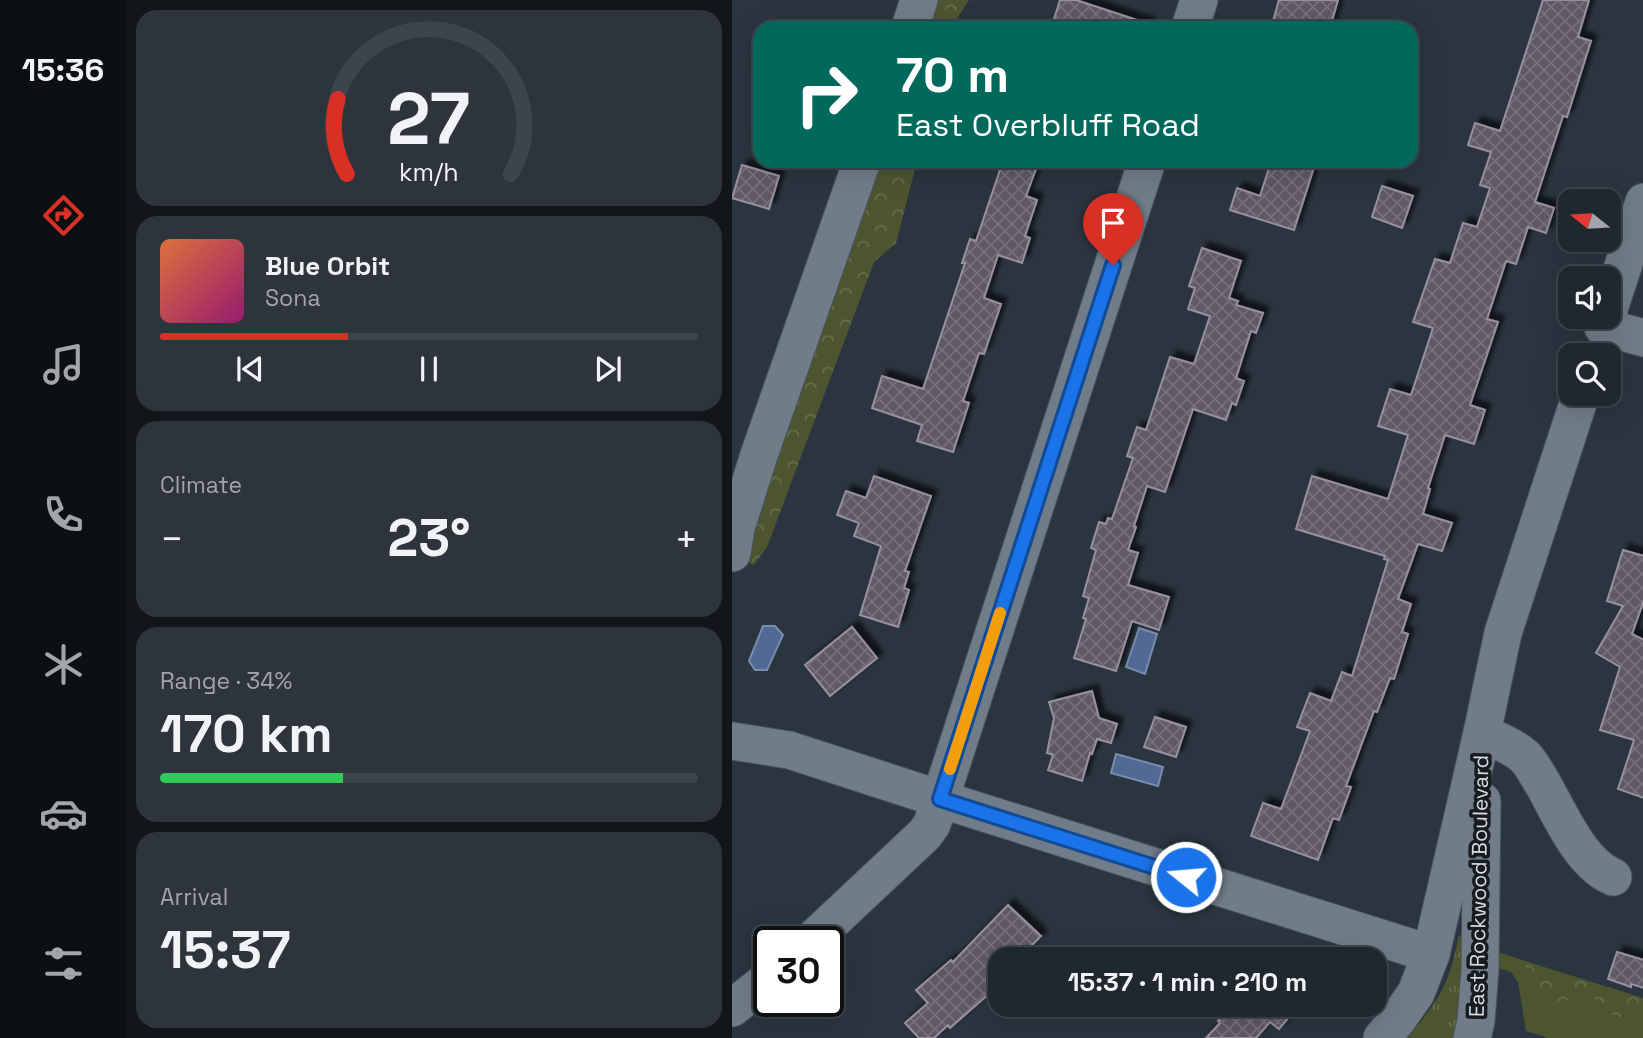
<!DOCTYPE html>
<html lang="en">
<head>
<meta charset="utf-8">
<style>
  :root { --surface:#20282f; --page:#2d343b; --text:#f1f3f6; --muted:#a2a6aa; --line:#3d444b; --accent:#d93025 }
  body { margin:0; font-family:"Space Grotesk",sans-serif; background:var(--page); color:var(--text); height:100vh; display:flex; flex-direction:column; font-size:26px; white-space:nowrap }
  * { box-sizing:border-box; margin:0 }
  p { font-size:23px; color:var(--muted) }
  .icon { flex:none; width:38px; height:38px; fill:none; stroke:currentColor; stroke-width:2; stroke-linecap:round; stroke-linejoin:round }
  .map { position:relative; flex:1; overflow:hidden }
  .details { display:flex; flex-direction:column; gap:10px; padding:10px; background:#12161a; width:606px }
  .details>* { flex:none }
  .banner { position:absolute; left:21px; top:21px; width:665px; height:147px; border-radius:21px; box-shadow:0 7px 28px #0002,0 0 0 2px var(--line); background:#00695c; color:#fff; overflow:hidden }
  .needle { width:46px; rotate:288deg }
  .controls { position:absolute; left:826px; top:189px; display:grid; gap:14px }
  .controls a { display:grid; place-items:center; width:63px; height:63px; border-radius:14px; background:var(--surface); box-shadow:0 7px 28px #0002,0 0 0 2px var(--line); font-size:35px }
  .speed { position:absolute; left:21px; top:926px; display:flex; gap:14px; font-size:35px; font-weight:700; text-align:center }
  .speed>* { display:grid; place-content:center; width:91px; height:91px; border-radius:50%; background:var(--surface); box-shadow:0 7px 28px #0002,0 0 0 2px var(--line); line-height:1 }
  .speed .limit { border:4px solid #111; border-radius:10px; background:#fff; color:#111 }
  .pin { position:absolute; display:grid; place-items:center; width:60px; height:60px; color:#fff; margin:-72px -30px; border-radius:50% 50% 50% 0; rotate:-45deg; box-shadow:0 0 7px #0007 }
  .pin .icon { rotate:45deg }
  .me { position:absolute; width:77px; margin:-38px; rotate:287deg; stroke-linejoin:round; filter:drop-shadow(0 0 5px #0008) }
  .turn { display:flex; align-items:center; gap:24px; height:147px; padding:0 28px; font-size:32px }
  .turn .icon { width:91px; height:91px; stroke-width:2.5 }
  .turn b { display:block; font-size:49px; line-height:60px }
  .big { font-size:52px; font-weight:600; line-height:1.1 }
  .details .card { flex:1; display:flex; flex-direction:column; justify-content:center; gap:10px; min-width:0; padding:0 24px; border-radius:21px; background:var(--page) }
  .details .dial { align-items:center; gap:0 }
  .dial svg { height:182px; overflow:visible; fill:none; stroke:var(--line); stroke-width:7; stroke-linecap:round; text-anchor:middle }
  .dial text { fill:var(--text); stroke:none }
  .song { display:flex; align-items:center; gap:21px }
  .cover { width:84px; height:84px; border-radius:10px; background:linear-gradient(135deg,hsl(20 70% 55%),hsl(320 70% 35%)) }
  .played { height:7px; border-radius:4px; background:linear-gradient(90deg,var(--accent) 35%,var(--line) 35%) }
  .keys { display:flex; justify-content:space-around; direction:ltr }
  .heat { display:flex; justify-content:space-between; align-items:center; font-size:38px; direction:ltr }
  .charge { height:10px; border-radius:5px; background:linear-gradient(90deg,#34c759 34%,var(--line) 0) }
  .trip { position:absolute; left:256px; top:947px; width:399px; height:70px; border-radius:21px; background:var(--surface); box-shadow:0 7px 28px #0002,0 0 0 2px var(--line); font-weight:600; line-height:70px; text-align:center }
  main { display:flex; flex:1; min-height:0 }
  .menu { display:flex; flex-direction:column; width:126px; justify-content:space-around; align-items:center; background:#0d1013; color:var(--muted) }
  .menu .icon { width:49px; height:49px }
  .menu .selected { color:var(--accent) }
  .menu b { font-size:32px; color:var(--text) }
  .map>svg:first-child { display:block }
  .green { fill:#4d5530 }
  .forest { fill:url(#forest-crowns) }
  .park { fill:url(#park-tufts) }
  .water { fill:#506995; stroke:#788cac; stroke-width:2 }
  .building { fill:url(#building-cross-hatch); stroke:#98909f; stroke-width:2; filter:url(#shadow) }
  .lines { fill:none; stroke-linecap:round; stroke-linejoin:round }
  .minor-casing { stroke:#49525b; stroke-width:39 }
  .minor { stroke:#707c88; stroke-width:37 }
  .route-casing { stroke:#114b97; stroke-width:18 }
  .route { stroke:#1a73e8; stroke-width:12 }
  .slow { stroke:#f59e0b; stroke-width:12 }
  .labels { text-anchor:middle; stroke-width:7; stroke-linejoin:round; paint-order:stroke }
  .street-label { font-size:21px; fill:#d5dce2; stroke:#171c20 }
</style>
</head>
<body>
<main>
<nav class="menu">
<b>15:36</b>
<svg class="icon selected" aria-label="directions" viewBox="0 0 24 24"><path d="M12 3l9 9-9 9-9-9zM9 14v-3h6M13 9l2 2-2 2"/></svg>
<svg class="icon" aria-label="music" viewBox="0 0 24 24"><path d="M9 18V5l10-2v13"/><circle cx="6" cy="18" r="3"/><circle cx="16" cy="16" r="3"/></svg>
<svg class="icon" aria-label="phone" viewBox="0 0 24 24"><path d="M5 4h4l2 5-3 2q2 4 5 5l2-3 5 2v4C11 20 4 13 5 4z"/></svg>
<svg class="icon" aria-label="climate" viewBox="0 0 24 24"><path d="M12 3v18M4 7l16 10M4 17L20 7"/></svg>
<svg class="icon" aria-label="car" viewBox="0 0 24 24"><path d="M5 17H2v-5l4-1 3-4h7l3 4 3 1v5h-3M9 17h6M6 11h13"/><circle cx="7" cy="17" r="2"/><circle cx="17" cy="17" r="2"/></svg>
<svg class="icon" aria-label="filters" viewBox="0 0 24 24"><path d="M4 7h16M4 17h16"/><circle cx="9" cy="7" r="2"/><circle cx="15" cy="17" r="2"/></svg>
</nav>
<section class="details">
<div class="card dial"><svg viewBox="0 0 100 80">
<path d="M14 69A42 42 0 1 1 86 69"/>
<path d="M14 69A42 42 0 0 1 10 36" stroke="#d93025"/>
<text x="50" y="56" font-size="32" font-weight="700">27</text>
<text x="50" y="72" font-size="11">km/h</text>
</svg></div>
<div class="card">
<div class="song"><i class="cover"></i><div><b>Blue Orbit</b><p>Sona</p></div></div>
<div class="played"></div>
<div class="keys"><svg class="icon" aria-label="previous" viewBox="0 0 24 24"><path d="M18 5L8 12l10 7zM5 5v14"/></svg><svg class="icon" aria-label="pause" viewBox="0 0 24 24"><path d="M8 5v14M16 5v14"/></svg><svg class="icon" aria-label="next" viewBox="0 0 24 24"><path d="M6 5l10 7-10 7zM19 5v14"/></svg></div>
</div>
<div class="card"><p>Climate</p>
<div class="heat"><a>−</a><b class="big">23°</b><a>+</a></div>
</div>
<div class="card"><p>Range · 34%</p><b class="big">170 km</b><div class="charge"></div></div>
<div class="card"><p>Arrival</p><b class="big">15:37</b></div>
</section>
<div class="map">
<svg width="912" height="1038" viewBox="0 0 912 1038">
  <defs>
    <pattern id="forest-crowns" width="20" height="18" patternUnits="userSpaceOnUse" patternTransform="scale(1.75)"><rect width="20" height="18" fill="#4d5530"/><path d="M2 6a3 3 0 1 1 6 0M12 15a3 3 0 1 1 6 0" fill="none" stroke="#666d4e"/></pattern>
    <pattern id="park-tufts" width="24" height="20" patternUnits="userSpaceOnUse" patternTransform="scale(1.75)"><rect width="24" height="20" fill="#4d5530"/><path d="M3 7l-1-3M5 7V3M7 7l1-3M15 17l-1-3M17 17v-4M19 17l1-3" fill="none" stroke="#666d4e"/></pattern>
    <pattern id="building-cross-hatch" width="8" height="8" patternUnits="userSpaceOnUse" patternTransform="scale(1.75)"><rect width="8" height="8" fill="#5f5865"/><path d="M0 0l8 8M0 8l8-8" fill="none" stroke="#756f7b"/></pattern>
    <filter id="shadow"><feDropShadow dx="6" dy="-6" stdDeviation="2" flood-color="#0009"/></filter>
  </defs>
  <rect width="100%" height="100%" fill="#2b353f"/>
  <polygon class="green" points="763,951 793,961 792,978 841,992 863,999 881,1016 900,1019 911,1016 911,1038 816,1038 794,1031 786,982 779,972 763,967"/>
  <g class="forest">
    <polygon points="192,0 237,0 226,17 222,28 182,28"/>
    <polygon points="137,161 185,161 164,243 142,262 35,547 22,565 11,560"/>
    <polygon points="793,961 911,998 911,1016 900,1019 881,1016 863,999 841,992 829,1011 818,1010 798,997 792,978"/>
  </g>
  <path class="park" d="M728,936L731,937L730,1024L724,1038H675C704,1005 719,982 726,938Z"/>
  <g class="water">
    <polygon points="31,626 43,626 51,635 35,670 23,670 17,661"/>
    <polygon points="407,628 425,634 413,674 394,667"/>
    <polygon points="384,754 431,767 426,786 379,773"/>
  </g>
  <g class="building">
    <polygon points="328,0 344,0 417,24 416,28 329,28 331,22 322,19"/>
    <polygon points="547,0 606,0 598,28 539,28"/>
    <polygon points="811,0 857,0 846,37 859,41 835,117 831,116 803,202 822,208 814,233 796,227 784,264 774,261 755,319 766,322 738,405 753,410 742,444 713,435 696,488 698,489 691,514 720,523 710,551 686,544 666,599 679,604 670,632 676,634 662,679 658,678 645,712 642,711 614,786 619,787 607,820 601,818 586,860 519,836 531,803 549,809 578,731 565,727 578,693 599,701 610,672 620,676 656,560 652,559 653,556 564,529 580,476 656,499 676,435 646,426 658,389 679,395 701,328 681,322 703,259 718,263 731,223 745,227 758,188 748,185 759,152 736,145 743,123 768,131"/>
    <polygon points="271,161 307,161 294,196 305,200 293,236 298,238 290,263 266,255 252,298 269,304 252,354 247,353 231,401 237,403 221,452 185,441 190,425 140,408 150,376 191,389 233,263 230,263 238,239 244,241"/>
    <polygon points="549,161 584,161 562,230 498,210 505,188 528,196 538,165 547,167"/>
    <polygon points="10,165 47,176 37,209 0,198"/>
    <polygon points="650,186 681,196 670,228 640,217"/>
    <polygon points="470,248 509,261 497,298 506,301 504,305 531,313 524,333 519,331 504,378 512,381 504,405 500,403 494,420 461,409 433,492 415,486 402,526 404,527 396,550 406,553 396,585 437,597 427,630 400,621 384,671 342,658 354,619 351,618 357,598 351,596 364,550 359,548 367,522 374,524 376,518 380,519 401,458 395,456 405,427 414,430 438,357 462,364 478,316 456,309 463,288 457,286"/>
    <polygon points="142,476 199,496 173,571 177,572 172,588 177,590 166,627 128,615 149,546 122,536 127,523 105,515 114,491 134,498"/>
    <polygon points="891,550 912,556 912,600 900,634 912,640 912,798 886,789 902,740 868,730 888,667 864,653 891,606 875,601"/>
    <polygon points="120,627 145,658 98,696 73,665"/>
    <polygon points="360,691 367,718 385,724 379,743 365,739 360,754 358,753 350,781 316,770 321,755 315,753 322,718 317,702"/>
    <polygon points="423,717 454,727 444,757 412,747"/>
    <polygon points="276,905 309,936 286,959 268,959 268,984 218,1028 216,1025 202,1038 187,1038 173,1023 196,1003 184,990 219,960 221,962"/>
    <polygon points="885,952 912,960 912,988 899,984 899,987 876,979"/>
    <polygon points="500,1004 568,1004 547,1029 538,1022 524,1038 474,1038 488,1023 486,1021"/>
  </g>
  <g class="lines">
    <defs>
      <g id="minor">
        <polyline points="178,28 187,0"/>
        <polyline points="458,28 467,0"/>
        <polyline points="877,309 912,202"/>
        <polyline points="871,327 912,338"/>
        <polyline points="0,553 4,528 27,455 130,161"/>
        <path d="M750,733C764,740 781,746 793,757C800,764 805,775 811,784C828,814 848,863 881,877"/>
        <polyline points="0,741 57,750 208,799 699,954"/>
        <polyline points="78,942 193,834 200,824 415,161"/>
        <polyline points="0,1008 37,979"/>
        <polyline points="650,1038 665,1020 684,993 699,954 750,733 771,633 849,394"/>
        <polyline points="740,1038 744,1021 748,969 750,801"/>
      </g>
    </defs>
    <use href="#minor" class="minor-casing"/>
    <use href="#minor" class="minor"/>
  </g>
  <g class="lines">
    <defs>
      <polyline id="route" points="381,265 208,799 454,877"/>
    </defs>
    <use href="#route" class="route-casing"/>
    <use href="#route" class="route"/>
    <polyline class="slow" points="218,769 268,613"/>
  </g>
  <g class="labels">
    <g class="street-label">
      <text transform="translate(747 886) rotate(-89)" y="7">East Rockwood Boulevard</text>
    </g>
  </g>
</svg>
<div class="controls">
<a><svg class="needle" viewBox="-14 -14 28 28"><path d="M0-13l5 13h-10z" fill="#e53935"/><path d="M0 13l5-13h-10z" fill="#a2a6aa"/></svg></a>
<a><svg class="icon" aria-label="sound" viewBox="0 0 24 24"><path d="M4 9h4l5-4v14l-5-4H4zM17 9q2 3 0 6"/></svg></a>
<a><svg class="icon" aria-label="search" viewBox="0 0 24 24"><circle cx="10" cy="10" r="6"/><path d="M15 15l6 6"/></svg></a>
</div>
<div class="speed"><div class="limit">30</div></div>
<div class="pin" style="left:381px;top:265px;background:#d93025"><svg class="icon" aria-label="arrive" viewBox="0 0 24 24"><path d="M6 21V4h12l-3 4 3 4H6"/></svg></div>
<svg class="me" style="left:454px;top:877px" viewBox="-20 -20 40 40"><circle r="17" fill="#1a73e8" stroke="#fff" stroke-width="3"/><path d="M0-11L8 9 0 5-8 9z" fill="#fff"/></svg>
<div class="trip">15:37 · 1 min · 210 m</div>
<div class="banner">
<div class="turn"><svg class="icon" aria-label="right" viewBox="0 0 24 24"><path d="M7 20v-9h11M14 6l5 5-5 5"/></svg><div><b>70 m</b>East Overbluff Road</div></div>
</div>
</div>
</main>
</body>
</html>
